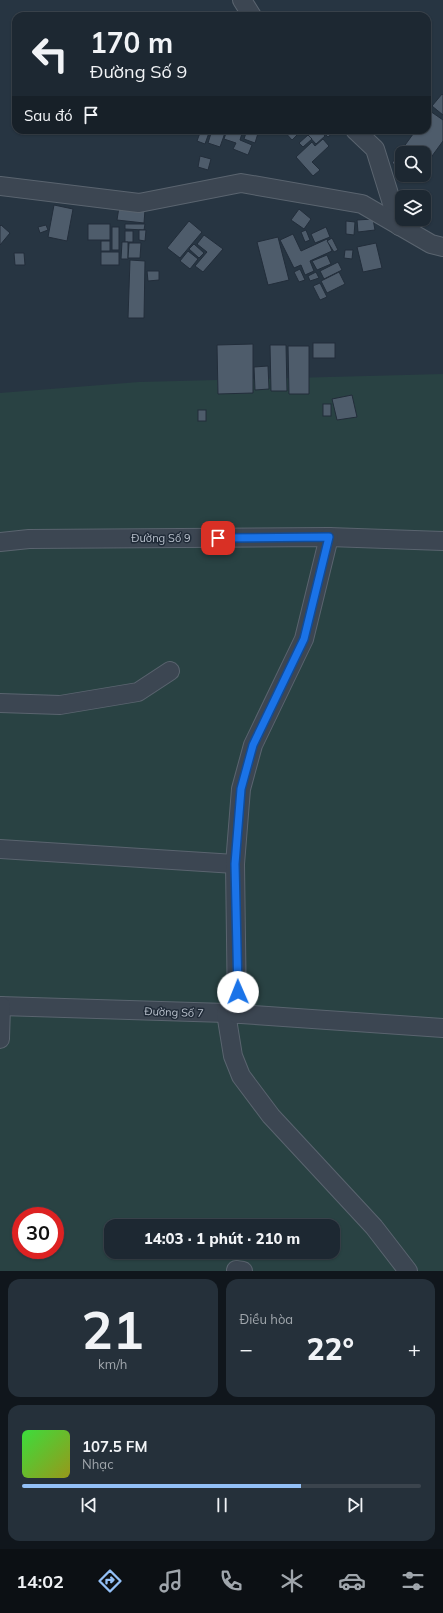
<!DOCTYPE html>
<html lang="vi">
<head>
<meta charset="utf-8">
<style>
  :root { --surface:#1d2832; --page:#25303a; --text:#f1f3f6; --muted:#a0a6ac; --line:#3b444d; --accent:#93c0f7 }
  body { margin:0; font-family:Mulish,sans-serif; background:var(--page); color:var(--text); height:100vh; display:flex; flex-direction:column; font-size:15px; white-space:nowrap }
  * { box-sizing:border-box; margin:0 }
  p { font-size:13px; color:var(--muted) }
  .icon { flex:none; width:22px; height:22px; fill:none; stroke:currentColor; stroke-width:2; stroke-linecap:round; stroke-linejoin:round }
  .map { position:relative; height:1271px; overflow:hidden }
  .panel { display:flex; flex-direction:column; gap:8px; padding:8px; background:#10161c; flex:1 }
  .panel>* { flex:none }
  .guide { position:absolute; left:12px; top:12px; width:419px; height:122px; border-radius:12px; box-shadow:0 1px 3px #0004,0 0 0 1px var(--line); background:#1d2832; color:var(--text); overflow:hidden }
  .fabs { position:absolute; left:395px; top:146px; display:grid; gap:8px }
  .fabs a { display:grid; place-items:center; width:36px; height:36px; border-radius:8px; background:var(--surface); box-shadow:0 1px 3px #0004,0 0 0 1px var(--line); font-size:20px }
  .speed { position:absolute; left:12px; top:1207px; display:flex; gap:8px; font-size:20px; font-weight:700; text-align:center }
  .speed>* { display:grid; place-content:center; width:52px; height:52px; border-radius:50%; background:var(--surface); box-shadow:0 1px 3px #0004,0 0 0 1px var(--line); line-height:1 }
  .speed .limit { border:6px solid #d22; background:#fff; color:#111 }
  .pin { position:absolute; display:grid; place-items:center; width:34px; height:34px; color:#fff; margin:-17px; border-radius:8px; box-shadow:0 2px 6px #0006 }
  .me { position:absolute; width:44px; margin:-22px; rotate:359deg; stroke-linejoin:round; filter:drop-shadow(0 0 3px #0008) }
  .turn { display:flex; align-items:center; gap:14px; height:84px; padding:0 12px; font-size:18px }
  .turn .icon { width:52px; height:52px; stroke-width:2.5 }
  .turn b { display:block; font-size:28px; line-height:34px }
  .then { display:flex; align-items:center; height:38px; padding:0 12px; background:#0003; gap:8px; font-size:15px }
  .big { font-size:30px; font-weight:800; line-height:1.1 }
  .panel .card { flex:1; display:flex; flex-direction:column; justify-content:center; gap:6px; min-width:0; padding:0 14px; border-radius:12px; background:var(--page) }
  .panel .dial { align-items:center; gap:0 }
  .dial b { font-size:52px; line-height:1 }
  .song { display:flex; align-items:center; gap:12px }
  .cover { width:48px; height:48px; border-radius:6px; background:linear-gradient(135deg,hsl(120 70% 55%),hsl(60 70% 35%)) }
  .played { height:4px; border-radius:2px; background:linear-gradient(90deg,var(--accent) 70%,var(--line) 70%) }
  .keys { display:flex; justify-content:space-around; direction:ltr }
  .heat { display:flex; justify-content:space-between; align-items:center; font-size:22px; direction:ltr }
  .panel .tiles { flex:1; display:grid; gap:8px; grid-template-columns:1fr 1fr }
  .card:last-child { grid-column:span 2 }
  .trip { position:absolute; left:104px; top:1219px; width:236px; height:40px; border-radius:12px; background:var(--surface); box-shadow:0 1px 3px #0004,0 0 0 1px var(--line); font-weight:800; line-height:40px; text-align:center }
  .menu { display:flex; height:64px; justify-content:space-around; align-items:center; background:#0c1014; color:var(--muted) }
  .menu .icon { width:28px; height:28px }
  .menu .on { color:var(--accent) }
  .menu b { font-size:18px; color:var(--text) }
  .map>svg:first-child { display:block }
  .green { fill:#294243; fill-rule:evenodd }
  .building { fill:#4e5c6b; stroke:#222d3a }
  .lines { fill:none; stroke-linecap:round; stroke-linejoin:round }
  .minor-casing { stroke:#5a646f; stroke-width:20 }
  .minor { stroke:#3c4652; stroke-width:18 }
  .route-casing { stroke:#114b97; stroke-width:10 }
  .route { stroke:#1a73e8; stroke-width:7 }
  .labels { text-anchor:middle; stroke-width:3; stroke-linejoin:round; paint-order:stroke }
  .street-label { font-size:11px; fill:#b9c1cc; stroke:#202b38 }
</style>
</head>
<body>
<div class="map">
<svg width="443" height="1271" viewBox="0 0 443 1271">
  <rect width="100%" height="100%" fill="#273542"/>
  <path class="green" d="M443,374V1271H0V393L139,382ZM21,1216H55V1250H21ZM111,1226H333V1252H111Z"/>
  <g class="building">
    <polygon points="442,94 443,95 443,115 432,106"/>
    <polygon points="430,111 443,120 443,141 424,167 424,153 402,153 402,170 392,163 416,130 427,130 427,115"/>
    <polygon points="201,130 210,130 205,144 197,141"/>
    <polygon points="212,130 226,130 220,147 208,143"/>
    <polygon points="227,130 243,130 240,140 252,145 248,155 233,149 236,143 224,139"/>
    <polygon points="247,130 259,130 255,143 244,139"/>
    <polygon points="283,130 302,130 292,140"/>
    <polygon points="307,130 320,130 325,136 316,144 305,132"/>
    <polygon points="321,130 336,130 328,137"/>
    <polygon points="308,135 312,139 303,147 299,143"/>
    <polygon points="323,139 329,146 312,162 320,170 313,176 296,157 312,142 315,146"/>
    <polygon points="200,156 211,159 208,170 198,167"/>
    <polygon points="54,205 73,209 67,241 48,237"/>
    <polygon points="119,207 145,210 144,223 117,220"/>
    <polygon points="299,209 311,219 304,229 291,220"/>
    <polygon points="373,219 375,230 358,232 357,220"/>
    <polygon points="189,221 202,232 180,258 167,248"/>
    <polygon points="346,221 355,222 354,235 346,234"/>
    <rect x="88" y="224" width="22" height="16"/>
    <polygon points="125,224 145,224 144,230 125,229"/>
    <polygon points="1,225 10,233 0,245 0,226"/>
    <polygon points="46,225 48,230 40,233 38,227"/>
    <rect x="112" y="227" width="7" height="23"/>
    <polygon points="326,227 330,237 315,243 311,234"/>
    <polygon points="139,230 146,230 145,241 139,240"/>
    <polygon points="306,230 310,240 305,242 301,232"/>
    <rect x="125" y="231" width="8" height="11"/>
    <polygon points="293,234 301,251 327,239 332,251 310,261 314,271 305,275 301,265 294,268 280,240"/>
    <polygon points="204,235 223,249 203,272 195,266 207,252 197,244"/>
    <polygon points="278,237 289,280 268,285 257,242"/>
    <polygon points="332,238 338,250 334,252 327,241"/>
    <rect x="101" y="241" width="9" height="10"/>
    <polygon points="122,242 128,242 128,259 121,259"/>
    <polygon points="129,243 141,243 140,258 128,258"/>
    <polygon points="376,243 382,268 363,272 357,247"/>
    <polygon points="194,244 204,253 199,258 189,249"/>
    <polygon points="345,250 353,250 352,259 344,258"/>
    <polygon points="188,251 198,259 190,269 180,261"/>
    <rect x="101" y="252" width="18" height="13"/>
    <polygon points="14,253 24,253 25,265 15,265"/>
    <polygon points="327,255 331,264 317,270 312,261"/>
    <polygon points="130,260 145,261 144,318 128,318"/>
    <polygon points="338,262 342,270 324,279 320,271"/>
    <polygon points="300,269 305,280 299,282 294,272"/>
    <polygon points="147,271 159,271 159,280 148,281"/>
    <polygon points="316,272 319,278 310,281 308,276"/>
    <polygon points="339,272 345,284 327,293 321,281"/>
    <polygon points="320,283 327,297 320,300 313,286"/>
    <rect x="313" y="343" width="22" height="15"/>
    <polygon points="253,344 253,393 218,394 217,345"/>
    <polygon points="270,345 286,345 287,391 271,391"/>
    <polygon points="288,346 309,346 309,394 289,394"/>
    <polygon points="268,366 269,389 255,390 254,367"/>
    <polygon points="352,395 357,417 337,420 332,399"/>
    <rect x="323" y="404" width="8" height="12"/>
    <rect x="198" y="410" width="8" height="11"/>
  </g>
  <g class="lines">
    <defs>
      <g id="minor">
        <polyline points="242,0 252,16"/>
        <polyline points="355,130 375,149 399,226"/>
        <polyline points="0,186 139,203 241,183 362,204 431,244 443,247"/>
        <polyline points="0,542 29,539 329,537 443,541"/>
        <polyline points="0,703 60,705 138,692 170,671"/>
        <polyline points="0,849 235,864"/>
        <polyline points="0,1006 226,1013 443,1028"/>
        <polyline points="226,1013 233,1056 241,1076 271,1116 374,1227 408,1271"/>
        <polyline points="237,1014 235,864 241,789 253,745 304,639 329,537"/>
        <polyline points="0,1039 1,1006"/>
        <polyline points="236,1270 243,1271"/>
      </g>
    </defs>
    <use href="#minor" class="minor-casing"/>
    <use href="#minor" class="minor"/>
  </g>
  <g class="lines">
    <defs>
      <polyline id="route" points="218,538 329,537 304,639 253,745 241,789 235,864 238,992"/>
    </defs>
    <use href="#route" class="route-casing"/>
    <use href="#route" class="route"/>
  </g>
  <g class="labels">
    <g class="street-label">
      <text x="161" y="542">Đường Số 9</text>
      <text transform="translate(174 1012) rotate(2)" y="4">Đường Số 7</text>
    </g>
  </g>
</svg>
<div class="fabs">
<a><svg class="icon" aria-label="search" viewBox="0 0 24 24"><circle cx="10" cy="10" r="6"/><path d="M15 15l6 6"/></svg></a>
<a><svg class="icon" aria-label="layers" viewBox="0 0 24 24"><path d="M12 4l9 5-9 5-9-5zM3 14l9 5 9-5"/></svg></a>
</div>
<div class="speed"><div class="limit">30</div></div>
<div class="pin" style="left:218px;top:538px;background:#d93025"><svg class="icon" aria-label="arrive" viewBox="0 0 24 24"><path d="M6 21V4h12l-3 4 3 4H6"/></svg></div>
<svg class="me" style="left:238px;top:992px" viewBox="-20 -20 40 40"><circle r="19" fill="#fff"/><path d="M0-13L10 11 0 6-10 11z" fill="#1a73e8"/></svg>
<div class="trip">14:03 · 1 phút · 210 m</div>
<div class="guide">
<div class="turn"><svg class="icon" aria-label="left" viewBox="0 0 24 24"><path d="M17 20v-9H6M10 6l-5 5 5 5"/></svg><div><b>170 m</b>Đường Số 9</div></div>
<div class="then">Sau đó<svg class="icon" aria-label="arrive" viewBox="0 0 24 24"><path d="M6 21V4h12l-3 4 3 4H6"/></svg></div>
</div>
</div>
<section class="panel">
<div class="tiles">
<div class="card dial"><b>21</b><p>km/h</p></div>
<div class="card"><p>Điều hòa</p>
<div class="heat"><a>−</a><b class="big">22°</b><a>+</a></div>
</div>
<div class="card">
<div class="song"><i class="cover"></i><div><b>107.5 FM</b><p>Nhạc</p></div></div>
<div class="played"></div>
<div class="keys"><svg class="icon" aria-label="previous" viewBox="0 0 24 24"><path d="M18 5L8 12l10 7zM5 5v14"/></svg><svg class="icon" aria-label="pause" viewBox="0 0 24 24"><path d="M8 5v14M16 5v14"/></svg><svg class="icon" aria-label="next" viewBox="0 0 24 24"><path d="M6 5l10 7-10 7zM19 5v14"/></svg></div>
</div>
</div>
</section>
<nav class="menu">
<b>14:02</b>
<svg class="icon on" aria-label="directions" viewBox="0 0 24 24"><path d="M12 3l9 9-9 9-9-9zM9 14v-3h6M13 9l2 2-2 2"/></svg>
<svg class="icon" aria-label="music" viewBox="0 0 24 24"><path d="M9 18V5l10-2v13"/><circle cx="6" cy="18" r="3"/><circle cx="16" cy="16" r="3"/></svg>
<svg class="icon" aria-label="phone" viewBox="0 0 24 24"><path d="M5 4h4l2 5-3 2q2 4 5 5l2-3 5 2v4C11 20 4 13 5 4z"/></svg>
<svg class="icon" aria-label="climate" viewBox="0 0 24 24"><path d="M12 3v18M4 7l16 10M4 17L20 7"/></svg>
<svg class="icon" aria-label="car" viewBox="0 0 24 24"><path d="M5 17H2v-5l4-1 3-4h7l3 4 3 1v5h-3M9 17h6M6 11h13"/><circle cx="7" cy="17" r="2"/><circle cx="17" cy="17" r="2"/></svg>
<svg class="icon" aria-label="filters" viewBox="0 0 24 24"><path d="M4 7h16M4 17h16"/><circle cx="9" cy="7" r="2"/><circle cx="15" cy="17" r="2"/></svg>
</nav>
</body>
</html>
